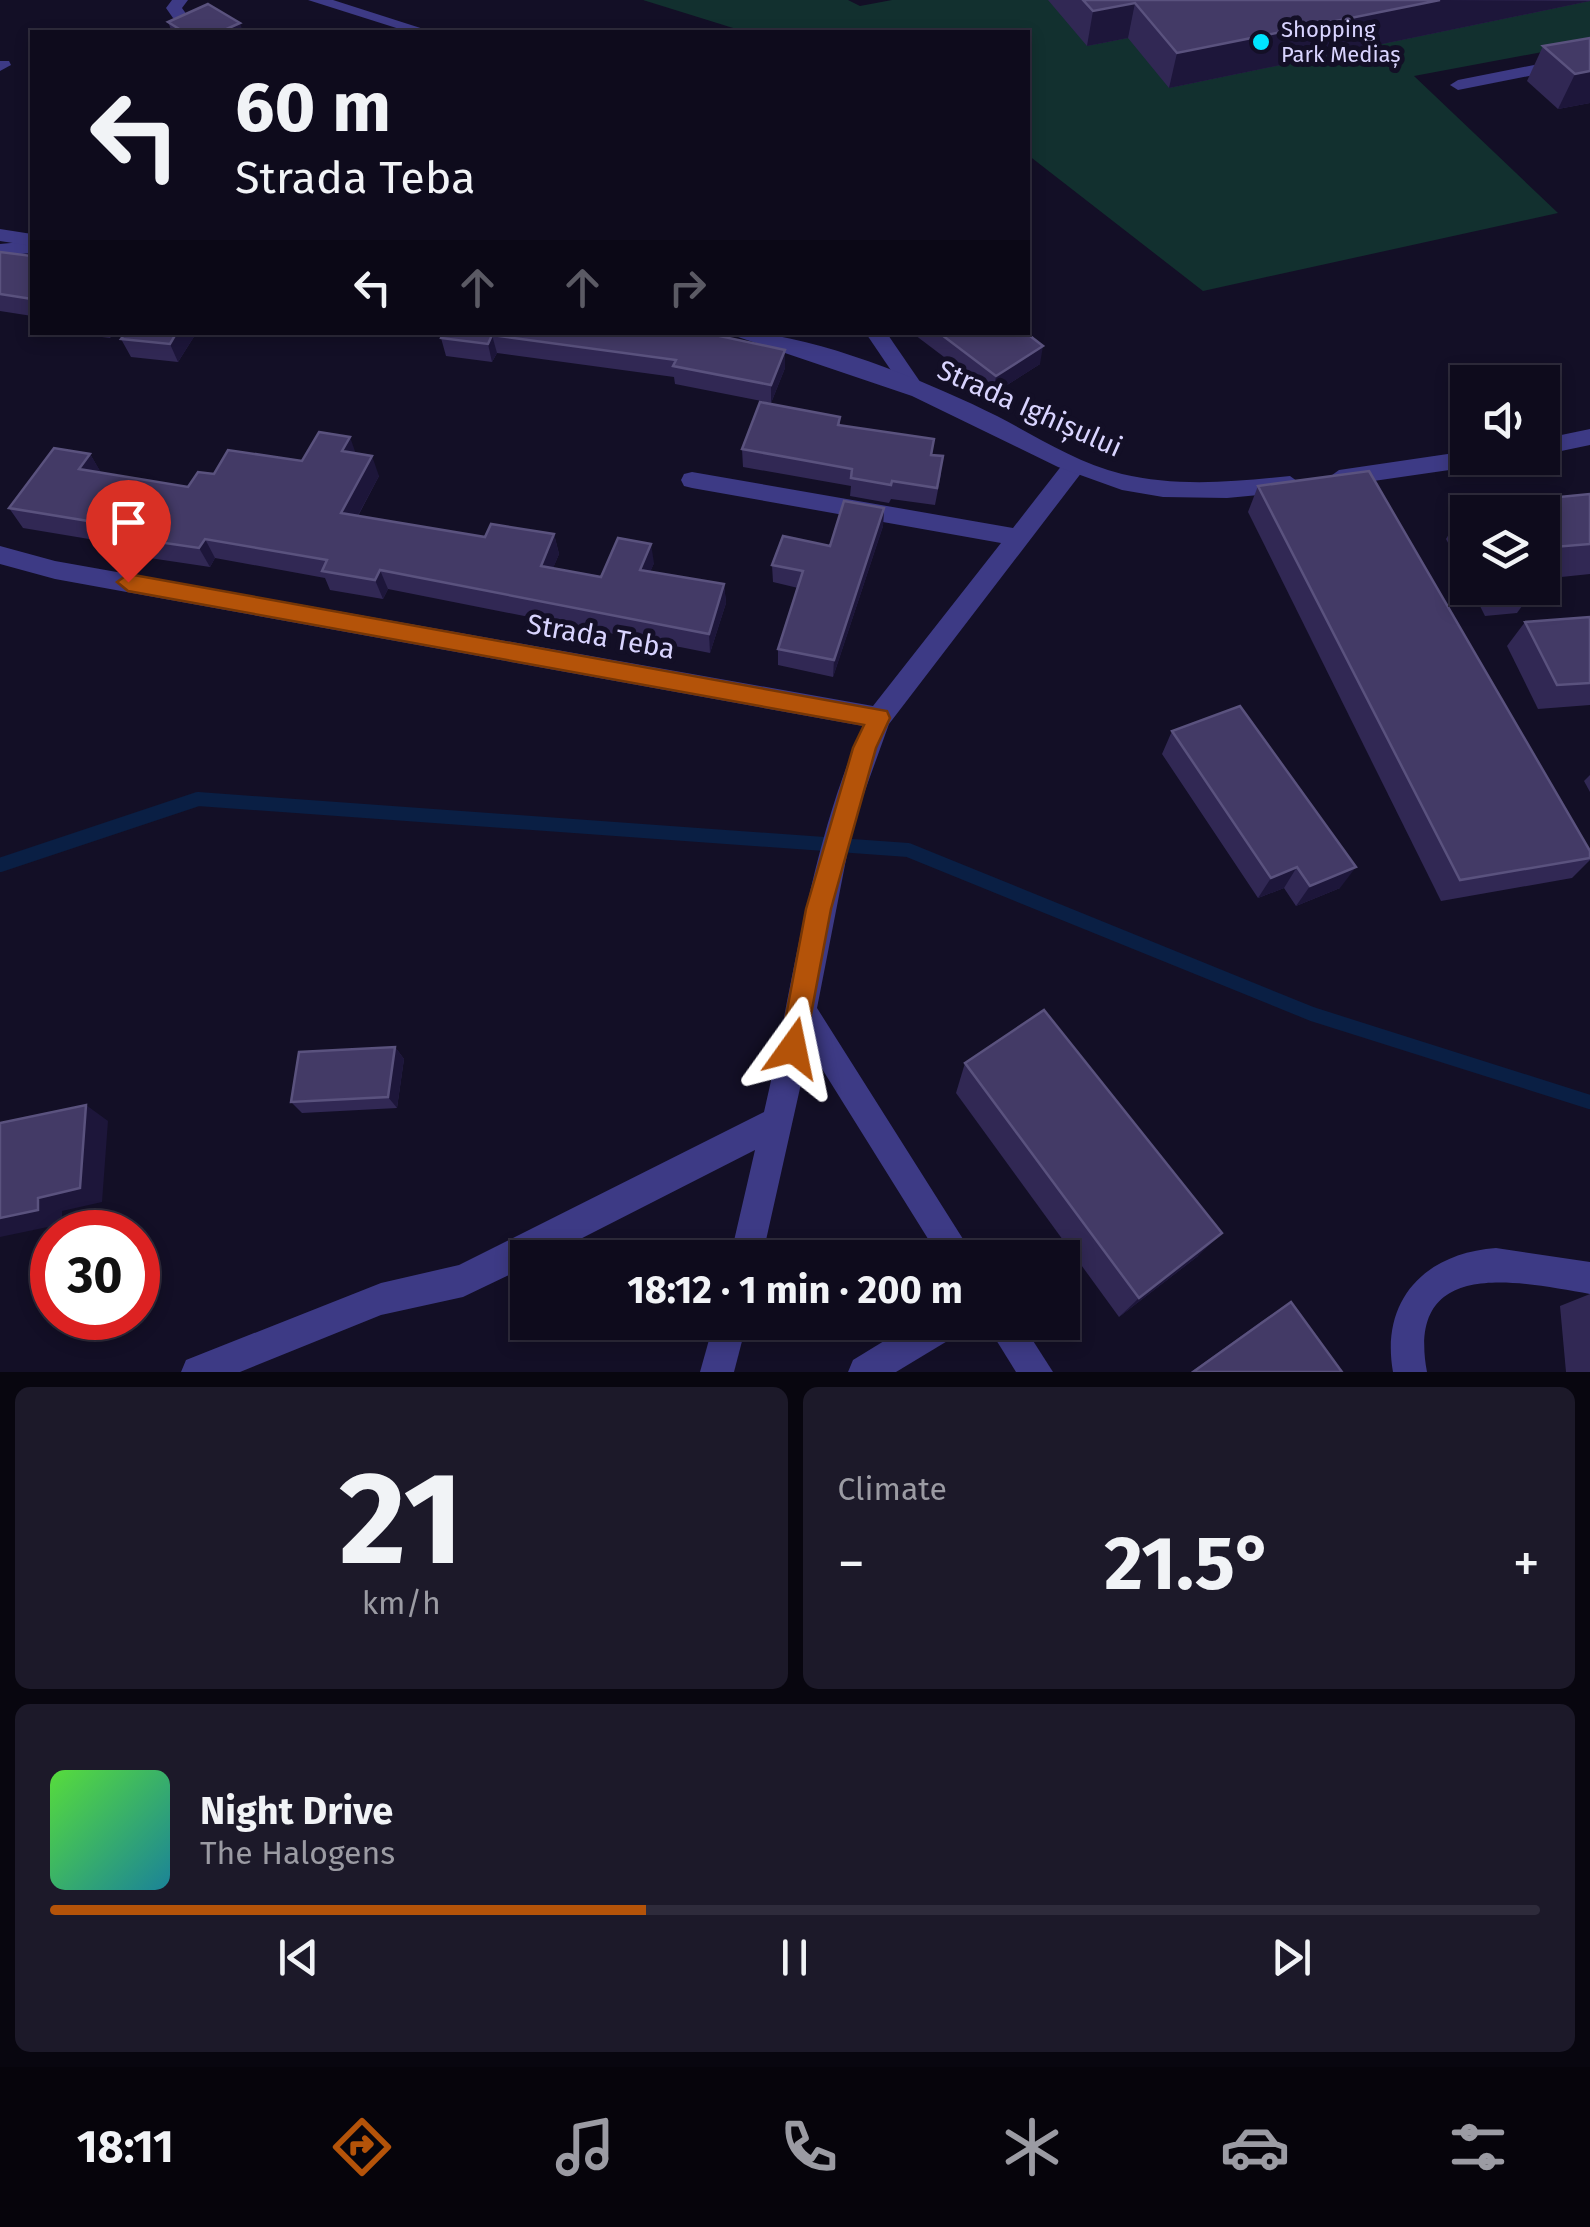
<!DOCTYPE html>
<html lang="en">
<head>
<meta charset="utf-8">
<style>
  :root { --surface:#0e0b1c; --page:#1c1929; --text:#f1f3f6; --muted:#9b9ba3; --line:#2e2b3b; --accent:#b45309 }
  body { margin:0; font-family:"Fira Sans",sans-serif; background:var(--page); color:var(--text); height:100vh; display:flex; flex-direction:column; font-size:38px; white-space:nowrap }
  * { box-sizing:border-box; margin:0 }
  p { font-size:32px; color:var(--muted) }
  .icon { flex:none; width:55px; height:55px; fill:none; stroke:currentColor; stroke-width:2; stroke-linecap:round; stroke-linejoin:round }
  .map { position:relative; height:1372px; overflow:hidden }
  .side { display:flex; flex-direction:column; gap:15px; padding:15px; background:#08060f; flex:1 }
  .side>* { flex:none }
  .guide { position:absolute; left:30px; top:30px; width:1000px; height:305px; border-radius:0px; box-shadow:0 5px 15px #0003,0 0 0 2px var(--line); background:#0e0b1c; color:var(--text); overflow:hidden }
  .fabs { position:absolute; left:1450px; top:365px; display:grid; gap:20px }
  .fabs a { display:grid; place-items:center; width:110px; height:110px; border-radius:0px; background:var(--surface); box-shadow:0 5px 15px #0003,0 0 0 2px var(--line); font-size:50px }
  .speed { position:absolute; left:30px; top:1210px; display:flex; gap:20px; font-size:50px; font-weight:700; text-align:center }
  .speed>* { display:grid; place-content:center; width:130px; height:130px; border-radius:50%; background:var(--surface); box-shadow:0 5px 15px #0003,0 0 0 2px var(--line); line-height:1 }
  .speed .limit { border:15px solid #d22; background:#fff; color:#111 }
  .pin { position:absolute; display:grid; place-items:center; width:85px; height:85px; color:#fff; margin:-102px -42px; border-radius:50% 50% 50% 0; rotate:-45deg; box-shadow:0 0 10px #0007 }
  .pin .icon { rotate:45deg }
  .me { position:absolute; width:110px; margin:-55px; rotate:12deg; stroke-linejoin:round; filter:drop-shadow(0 0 8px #0008) }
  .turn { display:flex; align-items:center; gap:35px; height:210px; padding:0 40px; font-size:45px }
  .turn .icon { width:130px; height:130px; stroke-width:2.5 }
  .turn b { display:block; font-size:70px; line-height:85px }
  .lanes { display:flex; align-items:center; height:95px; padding:0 40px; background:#0003; justify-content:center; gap:50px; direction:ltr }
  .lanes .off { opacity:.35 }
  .big { font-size:75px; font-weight:700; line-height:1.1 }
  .side .widget { flex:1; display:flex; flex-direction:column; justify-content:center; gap:15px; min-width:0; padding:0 35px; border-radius:15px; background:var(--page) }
  .side .dial { align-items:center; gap:0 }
  .dial b { font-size:130px; line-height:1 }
  .song { display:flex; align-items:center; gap:30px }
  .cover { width:120px; height:120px; border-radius:15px; background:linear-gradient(135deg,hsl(110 70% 55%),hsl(190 70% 35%)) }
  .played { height:10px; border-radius:5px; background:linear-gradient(90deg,var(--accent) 40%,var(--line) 40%) }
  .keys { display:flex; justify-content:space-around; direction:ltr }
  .heat { display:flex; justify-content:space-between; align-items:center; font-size:55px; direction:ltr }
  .side .tiles { flex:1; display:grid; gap:15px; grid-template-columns:1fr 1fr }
  .widget:last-child { grid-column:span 2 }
  .trip { position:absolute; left:510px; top:1240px; width:570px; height:100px; border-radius:0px; background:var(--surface); box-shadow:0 5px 15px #0003,0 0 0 2px var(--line); font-weight:700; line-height:100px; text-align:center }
  .dock { display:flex; height:160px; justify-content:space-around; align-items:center; background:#06040b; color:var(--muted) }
  .dock .icon { width:70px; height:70px }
  .dock .active { color:var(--accent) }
  .dock b { font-size:45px; color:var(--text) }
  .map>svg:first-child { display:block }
  .green { fill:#12302f }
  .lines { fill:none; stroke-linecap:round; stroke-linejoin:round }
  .stream { stroke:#0a1f44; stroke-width:14 }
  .service { fill:#3d3a85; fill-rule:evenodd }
  .minor { fill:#3d3a85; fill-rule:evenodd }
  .tertiary { fill:#3d3a85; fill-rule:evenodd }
  .wall { fill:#312854 }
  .shaded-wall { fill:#1d163a }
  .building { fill:#433a66; stroke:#5a527e; stroke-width:2.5 }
  .route { fill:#b45309; stroke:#753606; stroke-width:2.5 }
  .poi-dot { fill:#00e5ff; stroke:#130f26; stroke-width:4 }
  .labels { text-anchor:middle; stroke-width:10; stroke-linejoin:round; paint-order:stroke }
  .far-poi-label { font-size:22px; fill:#d9d4ff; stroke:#130f26; text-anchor:start }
  .street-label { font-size:28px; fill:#d9d4ff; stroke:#130f26 }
</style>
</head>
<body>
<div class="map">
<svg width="1590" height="1372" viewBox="0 0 1590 1372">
  <rect width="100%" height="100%" fill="#130f26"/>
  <polygon class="green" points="643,0 848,0 860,6 892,0 1590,0 1590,43 1414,76 1558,213 1203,291 1028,155 1028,32 746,32"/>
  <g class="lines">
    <polyline class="stream" points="0,865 198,799 908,850 1312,1014 1590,1102"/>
    <polygon class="service" points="1590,54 1590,64 1458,90 1450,85 1458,80"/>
    <g class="minor">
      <polygon points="172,0 188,0 182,8 187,15 185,18 173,18 166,8"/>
      <polygon points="308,0 333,0 433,32 409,32"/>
      <polygon points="0,61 9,61 11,65 0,71"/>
      <polygon points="32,241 32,253 0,256 0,244"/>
      <polygon points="865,332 886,332 925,389 921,394 907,394"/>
      <path d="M1074,458L1085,466L1082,472L889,724L853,824L817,1008L975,1258H940L809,1048L762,1258H730L755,1150L543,1258H528V1266L463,1297L381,1315L240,1372H181L186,1360L381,1283L459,1265L764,1112C794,983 809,848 863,726L55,579L0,564V546L55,561L873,706L1001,543L692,488L684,486L681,480L684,474L692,472L1013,528L1066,460Z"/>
      <path d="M1496,1248L1590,1262V1294C1520,1282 1405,1255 1427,1372H1393C1380,1299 1426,1253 1496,1248Z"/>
      <polygon points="714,1322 747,1322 734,1372 700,1372"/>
      <polygon points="915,1322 963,1322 959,1334 896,1372 848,1372 853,1360"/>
      <polygon points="985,1322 1021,1322 1053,1372 1016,1372"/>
    </g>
    <g class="tertiary">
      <polygon points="0,229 32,234 32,246 0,241"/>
      <path d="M735,332C810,332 928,382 997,416C1037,437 1077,463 1122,474C1177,487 1234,482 1290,476L1301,484L1290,492L1227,498L1163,497L1122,490L1058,467L912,396L738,337Z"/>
      <polygon points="1590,429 1590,445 1542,455 1542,439"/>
      <polygon points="1468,451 1468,458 1488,458 1477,466 1339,486 1328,478 1339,470"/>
    </g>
  </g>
  <g class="wall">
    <polygon points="1048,0 1590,0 1590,1 1169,88 1128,38 1087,46"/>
    <polygon points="168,22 243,32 172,32"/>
    <polygon points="1590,38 1590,103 1558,109 1527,81 1543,46"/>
    <polygon points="0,252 32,256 32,316 0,311"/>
    <polygon points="77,332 115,332 110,338 78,334"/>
    <polygon points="126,332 204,332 202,336 195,335 178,362 131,357 121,339"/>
    <polygon points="246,332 278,332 275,337"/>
    <polygon points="443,332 785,350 785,368 771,403 675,384 674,377 497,353 492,362 446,356 441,338"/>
    <polygon points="911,332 1025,332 1040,364 993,394"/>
    <polygon points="840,417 840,425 934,439 932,455 941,474 935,505 891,499 889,503 850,496 851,486 743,467 742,449"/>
    <polygon points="90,454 101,473 188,487 214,474 356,454 379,476 358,516 485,537 554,534 559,554 553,568 601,577 654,563 650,572 724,584 726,603 710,653 388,589 383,599 330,590 325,578 215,558 210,567 143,557 137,547 23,528 9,508"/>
    <polygon points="1258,486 1590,851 1590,860 1572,878 1441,901 1248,512"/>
    <polygon points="1590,494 1590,574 1542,579 1542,512 1468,512 1468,581 1446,539 1466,506"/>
    <polygon points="884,508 883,526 833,677 778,665 778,649 798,588 773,582 772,565 830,546"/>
    <polygon points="1471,588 1535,588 1517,613 1485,616"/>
    <polygon points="1590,617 1590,705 1538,709 1507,646 1525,622"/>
    <polygon points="1172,731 1340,888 1296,906 1284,888 1258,898 1162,754"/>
    <polygon points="1590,775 1590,792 1584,781"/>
    <polygon points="395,1047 404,1059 397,1108 302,1113 291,1102"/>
    <polygon points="965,1063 1198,1256 1119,1317 956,1093"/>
    <polygon points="1590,1294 1590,1372 1566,1372 1560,1306"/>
    <polygon points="1291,1302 1342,1372 1191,1372 1262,1321"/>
  </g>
  <g class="shaded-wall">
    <polygon points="1440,0 1590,1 1169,88 1177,53"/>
    <polygon points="1135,3 1128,38 1087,46 1093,11"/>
    <polygon points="240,23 243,32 220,32"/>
    <polygon points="1590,71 1590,103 1558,109 1575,74"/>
    <polygon points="177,332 194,332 195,335 178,362 170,344"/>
    <polygon points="492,335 497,353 492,362 488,344"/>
    <polygon points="1043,346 1040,364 993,394 996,376"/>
    <polygon points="785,350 785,368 771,403 771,385"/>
    <polygon points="350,437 357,457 342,451"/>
    <polygon points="90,454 102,474 79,469"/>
    <polygon points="372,456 379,476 349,532 341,513"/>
    <polygon points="884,508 883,526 833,677 834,660"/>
    <polygon points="554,534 559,554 546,585 541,566"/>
    <polygon points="205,539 215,558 210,567 199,548"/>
    <polygon points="651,544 654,563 643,589 640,570"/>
    <polygon points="380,570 388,589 383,599 375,580"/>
    <polygon points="724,584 726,603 710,653 709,634"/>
    <polygon points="1297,867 1284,888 1258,898 1271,878"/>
    <polygon points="1356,867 1340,888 1296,906 1310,886"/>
    <polygon points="395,1047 404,1059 397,1108 388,1097"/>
    <polygon points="86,1105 108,1121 102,1202 62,1211 62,1224 0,1237 0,1218"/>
    <polygon points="1222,1233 1198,1256 1119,1317 1139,1298"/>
  </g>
  <g class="building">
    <polygon points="1083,0 1440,0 1177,53 1135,3 1093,11"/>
    <polygon points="208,4 240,23 220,32 184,32 168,22"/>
    <polygon points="1590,38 1590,71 1575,74 1543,46"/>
    <polygon points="0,252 32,256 32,299 0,294"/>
    <polygon points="126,332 177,332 170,344 121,339"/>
    <polygon points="443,332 701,332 785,350 771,385 673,366 676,360 492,335 488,344 441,338"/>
    <polygon points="938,332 1025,332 1043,346 996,376"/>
    <polygon points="760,402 840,417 838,425 934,439 931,455 943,456 937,488 892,481 891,485 851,478 852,469 742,449"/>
    <polygon points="319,432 350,437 342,451 372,456 341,513 485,537 491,524 554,534 541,566 601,577 618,538 651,544 640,570 724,584 709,634 380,570 375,580 322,571 327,560 205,539 199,548 131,538 137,529 9,508 54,448 90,454 79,469 188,487 198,472 214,474 228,450 302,461"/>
    <polygon points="1369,471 1590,851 1590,858 1460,880 1258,486"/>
    <polygon points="1590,494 1590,544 1542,548 1542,512 1469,512 1466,506"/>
    <polygon points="844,501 884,508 834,660 778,649 803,571 772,565 783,536 830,546"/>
    <polygon points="1590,617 1590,683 1557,685 1525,622"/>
    <polygon points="1240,706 1356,867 1310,886 1297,867 1271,878 1172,731"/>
    <polygon points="1044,1010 1222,1233 1139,1298 965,1063"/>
    <polygon points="395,1047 388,1097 291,1102 299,1052"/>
    <polygon points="86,1105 80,1188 38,1198 38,1210 0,1218 0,1123"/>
    <polygon points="1291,1302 1342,1372 1193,1372"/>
  </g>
  <polygon class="route" points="128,574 887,711 890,718 876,748 831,909 803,1057 793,1061 784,1057 780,1048 806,909 853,748 864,725 128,591 117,582"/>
  <circle class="poi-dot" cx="1261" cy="42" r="10"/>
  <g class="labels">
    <g class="far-poi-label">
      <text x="1281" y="37">Shopping<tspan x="1281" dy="25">Park Mediaș</tspan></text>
    </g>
    <g class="street-label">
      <text transform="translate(1030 408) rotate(24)" y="10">Strada Ighișului</text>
      <text transform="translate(601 636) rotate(10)" y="10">Strada Teba</text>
    </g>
  </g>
</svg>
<div class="fabs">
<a><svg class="icon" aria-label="sound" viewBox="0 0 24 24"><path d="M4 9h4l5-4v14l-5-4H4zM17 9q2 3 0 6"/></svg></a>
<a><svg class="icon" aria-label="layers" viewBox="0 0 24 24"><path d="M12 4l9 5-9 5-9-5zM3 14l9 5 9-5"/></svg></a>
</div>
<div class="speed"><div class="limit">30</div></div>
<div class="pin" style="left:128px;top:582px;background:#d93025"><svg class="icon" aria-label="arrive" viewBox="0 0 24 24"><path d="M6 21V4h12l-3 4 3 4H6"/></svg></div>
<svg class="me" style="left:793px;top:1048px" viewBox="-20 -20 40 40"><path d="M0-17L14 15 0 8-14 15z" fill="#b45309" stroke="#fff" stroke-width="4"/></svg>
<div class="trip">18:12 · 1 min · 200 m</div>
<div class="guide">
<div class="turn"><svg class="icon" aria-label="left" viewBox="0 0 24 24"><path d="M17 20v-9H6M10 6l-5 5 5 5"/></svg><div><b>60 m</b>Strada Teba</div></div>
<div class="lanes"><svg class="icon" aria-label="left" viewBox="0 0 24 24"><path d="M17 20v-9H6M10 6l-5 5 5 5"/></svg><svg class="icon off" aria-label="ahead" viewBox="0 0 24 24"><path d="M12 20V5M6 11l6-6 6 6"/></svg><svg class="icon off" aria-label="ahead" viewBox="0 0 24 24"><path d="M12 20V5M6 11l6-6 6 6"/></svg><svg class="icon off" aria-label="right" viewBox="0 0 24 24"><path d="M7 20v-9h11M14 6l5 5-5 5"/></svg></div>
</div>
</div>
<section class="side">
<div class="tiles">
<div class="widget dial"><b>21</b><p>km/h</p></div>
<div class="widget"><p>Climate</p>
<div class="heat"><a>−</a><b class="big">21.5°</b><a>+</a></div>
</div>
<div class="widget">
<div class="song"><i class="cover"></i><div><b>Night Drive</b><p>The Halogens</p></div></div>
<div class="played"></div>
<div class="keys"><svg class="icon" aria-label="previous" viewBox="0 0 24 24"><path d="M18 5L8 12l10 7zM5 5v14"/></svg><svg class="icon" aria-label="pause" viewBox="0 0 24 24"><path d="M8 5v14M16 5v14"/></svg><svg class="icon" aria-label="next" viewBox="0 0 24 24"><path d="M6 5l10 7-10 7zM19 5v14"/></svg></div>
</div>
</div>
</section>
<nav class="dock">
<b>18:11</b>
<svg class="icon active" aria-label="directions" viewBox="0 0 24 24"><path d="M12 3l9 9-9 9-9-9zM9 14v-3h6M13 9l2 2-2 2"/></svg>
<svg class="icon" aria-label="music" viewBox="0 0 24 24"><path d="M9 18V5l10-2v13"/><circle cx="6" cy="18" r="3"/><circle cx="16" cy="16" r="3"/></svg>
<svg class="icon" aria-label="phone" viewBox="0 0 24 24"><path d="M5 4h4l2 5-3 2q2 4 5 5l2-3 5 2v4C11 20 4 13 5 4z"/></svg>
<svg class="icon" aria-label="climate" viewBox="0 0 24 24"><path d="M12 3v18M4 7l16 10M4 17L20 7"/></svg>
<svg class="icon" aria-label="car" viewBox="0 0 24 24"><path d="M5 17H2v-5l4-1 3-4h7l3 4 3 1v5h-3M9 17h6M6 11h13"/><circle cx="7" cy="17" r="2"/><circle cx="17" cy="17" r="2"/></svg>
<svg class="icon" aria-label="filters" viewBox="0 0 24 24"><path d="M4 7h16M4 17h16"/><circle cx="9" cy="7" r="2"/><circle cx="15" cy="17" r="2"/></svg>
</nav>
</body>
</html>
